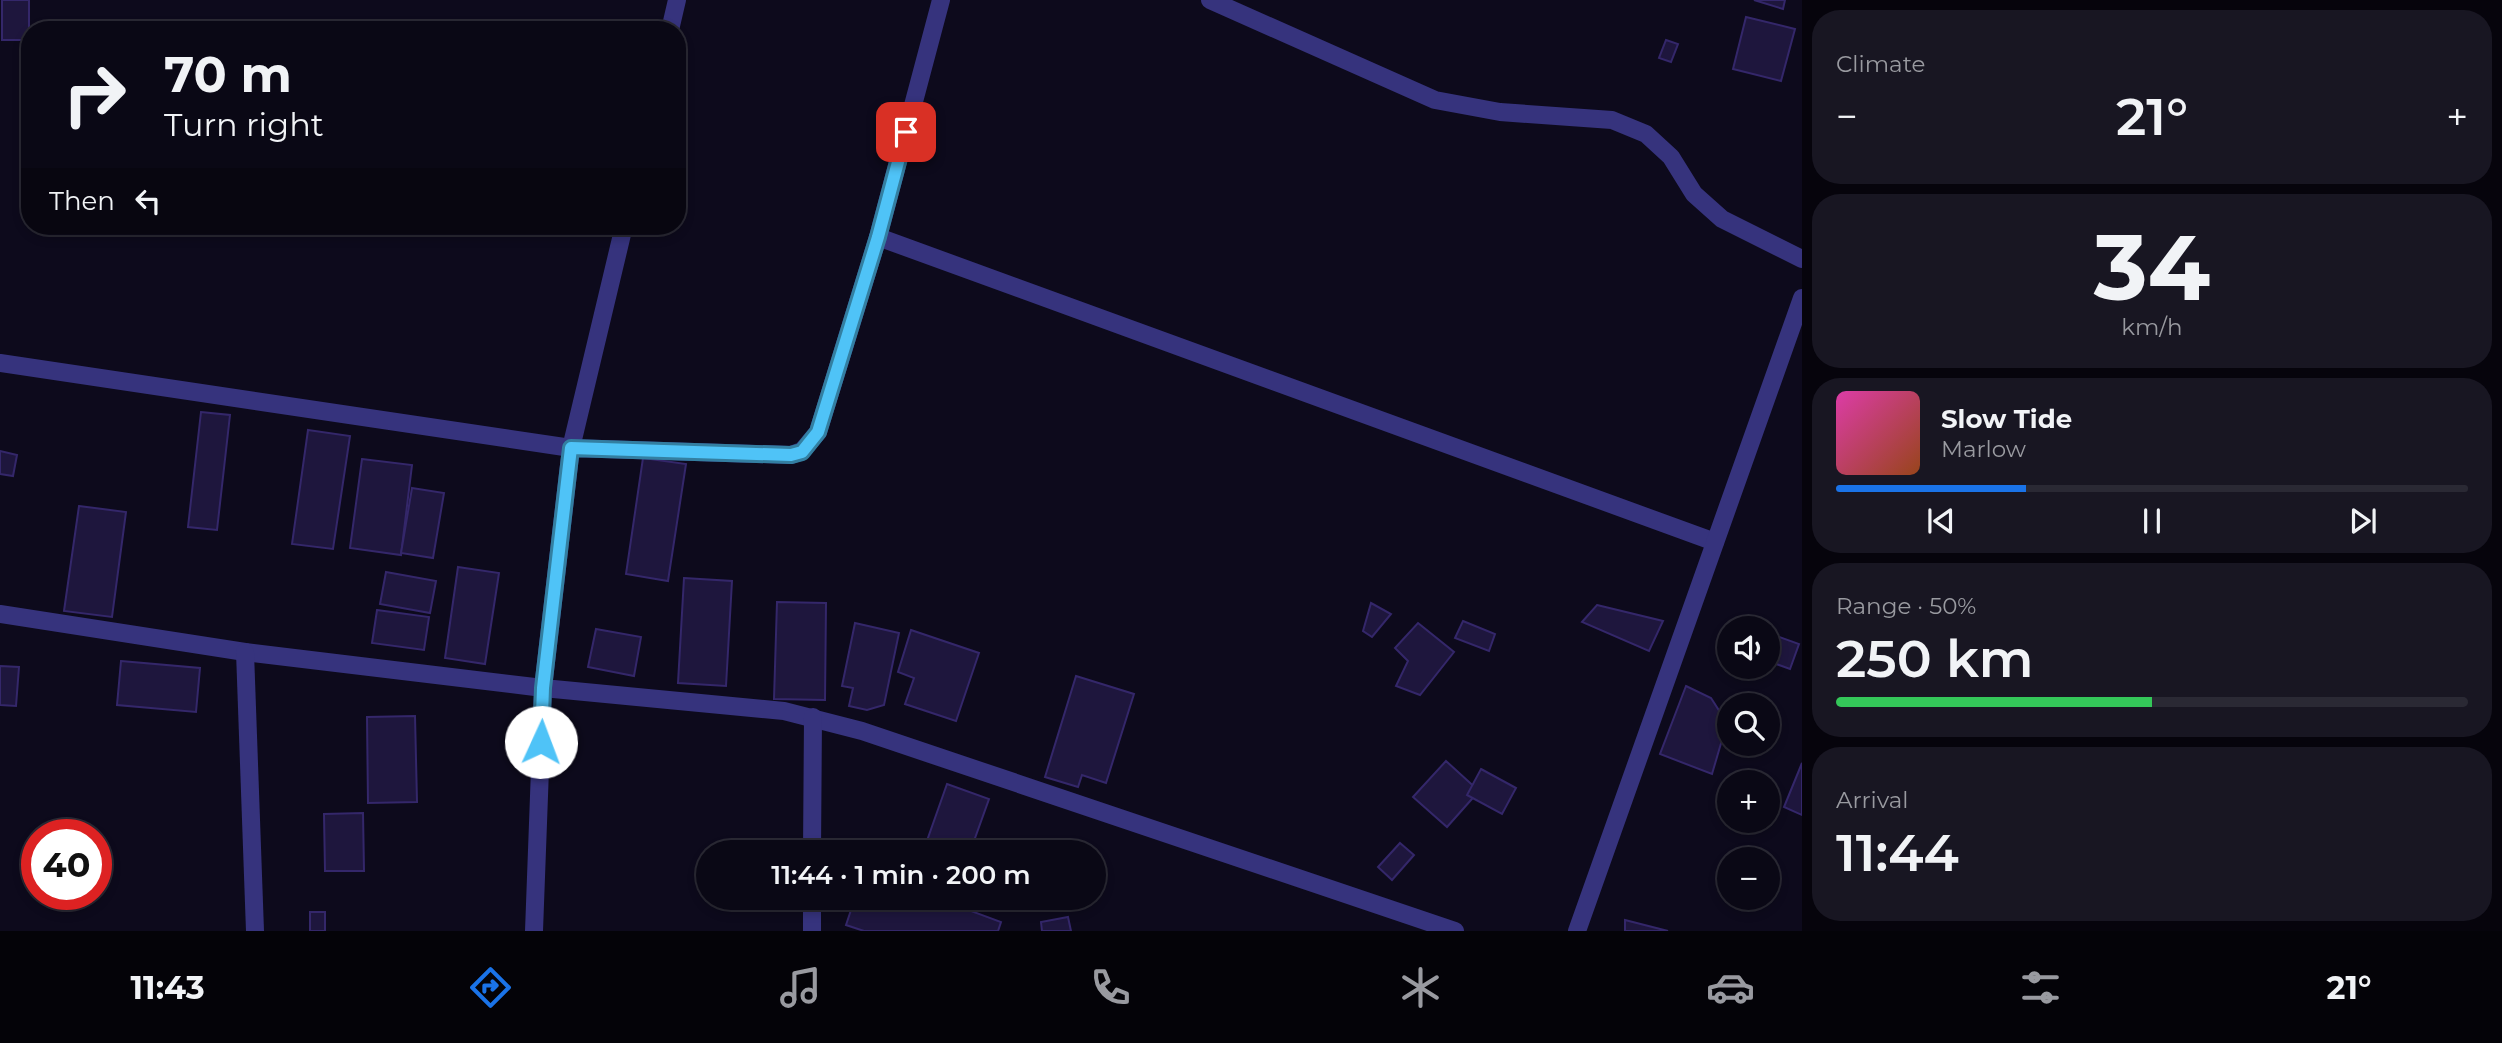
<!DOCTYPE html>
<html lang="en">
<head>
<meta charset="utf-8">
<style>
  :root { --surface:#0a0815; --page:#181622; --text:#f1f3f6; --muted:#999aa0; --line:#2a2934; --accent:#1a73e8 }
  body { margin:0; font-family:Montserrat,sans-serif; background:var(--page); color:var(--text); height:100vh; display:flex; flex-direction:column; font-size:26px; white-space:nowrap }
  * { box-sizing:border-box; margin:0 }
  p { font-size:23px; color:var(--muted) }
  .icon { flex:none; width:38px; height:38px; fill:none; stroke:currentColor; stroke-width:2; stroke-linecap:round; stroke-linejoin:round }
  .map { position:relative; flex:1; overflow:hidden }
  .drawer { display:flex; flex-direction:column; gap:10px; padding:10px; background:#06040c; width:700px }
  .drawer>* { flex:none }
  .hud { position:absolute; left:21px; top:21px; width:665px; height:214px; border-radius:28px; box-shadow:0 4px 10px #0003,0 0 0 2px var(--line); background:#0a0815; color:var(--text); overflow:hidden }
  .tools { position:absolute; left:1717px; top:616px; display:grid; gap:14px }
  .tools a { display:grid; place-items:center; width:63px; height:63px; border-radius:50%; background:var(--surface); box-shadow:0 4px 10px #0003,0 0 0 2px var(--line); font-size:35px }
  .speed { position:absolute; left:21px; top:819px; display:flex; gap:14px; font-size:35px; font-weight:700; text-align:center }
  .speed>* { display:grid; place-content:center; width:91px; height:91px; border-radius:50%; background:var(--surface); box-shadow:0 4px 10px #0003,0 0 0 2px var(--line); line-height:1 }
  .speed .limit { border:10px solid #d22; background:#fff; color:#111 }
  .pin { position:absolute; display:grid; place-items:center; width:60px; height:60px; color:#fff; margin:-30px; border-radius:14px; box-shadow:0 4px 10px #0006 }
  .me { position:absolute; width:77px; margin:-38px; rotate:2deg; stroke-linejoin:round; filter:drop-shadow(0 0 5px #0008) }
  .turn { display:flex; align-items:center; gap:24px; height:147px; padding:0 28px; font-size:32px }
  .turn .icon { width:91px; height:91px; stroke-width:2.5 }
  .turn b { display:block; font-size:49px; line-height:60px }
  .then { display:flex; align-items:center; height:66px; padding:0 28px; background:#0003; gap:14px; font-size:26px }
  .big { font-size:52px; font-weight:600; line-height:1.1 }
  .drawer .widget { flex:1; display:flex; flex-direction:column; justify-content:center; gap:10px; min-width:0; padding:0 24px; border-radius:28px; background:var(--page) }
  .drawer .dial { align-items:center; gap:0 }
  .dial b { font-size:91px; line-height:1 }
  .song { display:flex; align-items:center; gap:21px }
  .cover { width:84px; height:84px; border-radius:10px; background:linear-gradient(135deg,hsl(320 70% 55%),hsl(20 70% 35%)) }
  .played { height:7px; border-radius:4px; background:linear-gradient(90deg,var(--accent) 30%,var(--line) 30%) }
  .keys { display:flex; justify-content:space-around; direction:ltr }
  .heat { display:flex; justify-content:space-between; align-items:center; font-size:38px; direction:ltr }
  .charge { height:10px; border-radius:5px; background:linear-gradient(90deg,#34c759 50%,var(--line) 0) }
  .trip { position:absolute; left:696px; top:840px; width:410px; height:70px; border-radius:35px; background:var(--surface); box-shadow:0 4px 10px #0003,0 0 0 2px var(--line); font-weight:600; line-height:70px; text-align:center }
  .tabs { display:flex; height:112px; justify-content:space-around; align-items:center; background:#040308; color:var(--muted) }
  .tabs .icon { width:49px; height:49px }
  .tabs .active { color:var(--accent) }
  .tabs b { font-size:32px; color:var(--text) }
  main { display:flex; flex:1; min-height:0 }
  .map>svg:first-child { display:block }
  .building { fill:#1e163d; stroke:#34276a; stroke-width:2 }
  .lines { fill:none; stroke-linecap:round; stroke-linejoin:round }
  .minor { stroke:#36337d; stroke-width:18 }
  .route-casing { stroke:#337fa1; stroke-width:18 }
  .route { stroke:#4fc3f7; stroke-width:12 }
</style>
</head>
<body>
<main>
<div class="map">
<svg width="1802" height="931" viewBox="0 0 1802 931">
  <rect width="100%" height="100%" fill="#0d0a1c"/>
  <g class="building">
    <rect x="2" y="0" width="27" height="40"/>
    <polygon points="1754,0 1785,0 1783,9"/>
    <polygon points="1746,17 1795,29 1781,81 1733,69"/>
    <polygon points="1666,40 1678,44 1671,62 1659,58"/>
    <polygon points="201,412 230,415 217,530 188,527"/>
    <polygon points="308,430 350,436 333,549 292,544"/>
    <polygon points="0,451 17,455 13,476 0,474"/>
    <polygon points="643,458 686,464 668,581 626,574"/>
    <polygon points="362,459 412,465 401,555 350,548"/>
    <polygon points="412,488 444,493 433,558 401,553"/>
    <polygon points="79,506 126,512 112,617 64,611"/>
    <polygon points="458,567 499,573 485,664 445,658"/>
    <polygon points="386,572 436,581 430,613 380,604"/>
    <polygon points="684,578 732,581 726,686 678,683"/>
    <polygon points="777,602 826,603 825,700 774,699"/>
    <polygon points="1371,603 1391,614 1372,637 1363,631"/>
    <polygon points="1597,605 1663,621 1649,651 1582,622"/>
    <polygon points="377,610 429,617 424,650 372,643"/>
    <polygon points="1463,621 1495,634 1489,651 1455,638"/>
    <polygon points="855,623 899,633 884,705 867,710 849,706 853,688 842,686"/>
    <polygon points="1418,623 1454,652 1420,695 1396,686 1408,661 1395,648"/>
    <polygon points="596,629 641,637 634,676 588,667"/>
    <polygon points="911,630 979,653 956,721 905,704 914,678 898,672"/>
    <polygon points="1768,633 1799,644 1790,669 1768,661"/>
    <polygon points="121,661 200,668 196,712 117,705"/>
    <polygon points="0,666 19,667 16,706 0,705"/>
    <polygon points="1076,676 1134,694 1106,783 1082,775 1078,787 1045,777"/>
    <polygon points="1686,686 1711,698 1727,723 1712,774 1660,754"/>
    <polygon points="415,716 417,802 368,803 367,717"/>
    <polygon points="1446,761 1479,791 1447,827 1413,797"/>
    <polygon points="1802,763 1802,815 1784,807"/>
    <polygon points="1481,769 1516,788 1502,814 1467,795"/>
    <polygon points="947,784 989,799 970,852 923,852"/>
    <polygon points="363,813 364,871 325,871 324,814"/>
    <polygon points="1400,843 1414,855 1392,880 1378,867"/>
    <polygon points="835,845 857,852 833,852"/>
    <polygon points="855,898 954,898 952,904 1001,922 998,931 864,931 846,925"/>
    <rect x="310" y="912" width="15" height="19"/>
    <polygon points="1068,917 1071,931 1042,931 1041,922"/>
    <polygon points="1625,920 1668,931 1625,931"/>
  </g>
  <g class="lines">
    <g class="minor">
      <polyline points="1210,0 1435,100 1500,112 1612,120 1646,134 1671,157 1694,194 1722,219 1802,259"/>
      <polyline points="670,30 677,0"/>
      <polyline points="878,237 1715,542"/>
      <polyline points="0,363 571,448 791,455 802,451 818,432 878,237 941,0"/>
      <polyline points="0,614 245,652 543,688 784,711 862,731 1455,931"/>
      <polyline points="245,652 255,931"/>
      <polyline points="812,852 813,717"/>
      <polyline points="534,931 543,688 571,448 624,226"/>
      <polyline points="812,931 812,898"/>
      <polyline points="1577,931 1802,298"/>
    </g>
  </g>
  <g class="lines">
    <defs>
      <polyline id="route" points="541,742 543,688 571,448 791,455 802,452 818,432 878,237 906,132"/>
    </defs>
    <use href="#route" class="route-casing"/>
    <use href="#route" class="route"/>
  </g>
</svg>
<div class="tools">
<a><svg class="icon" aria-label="sound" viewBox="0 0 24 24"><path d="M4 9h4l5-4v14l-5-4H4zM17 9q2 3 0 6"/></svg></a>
<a><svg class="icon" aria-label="search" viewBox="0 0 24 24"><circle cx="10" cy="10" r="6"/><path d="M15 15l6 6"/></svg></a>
<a>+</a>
<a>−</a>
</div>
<div class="speed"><div class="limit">40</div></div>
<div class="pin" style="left:906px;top:132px;background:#d93025"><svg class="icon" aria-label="arrive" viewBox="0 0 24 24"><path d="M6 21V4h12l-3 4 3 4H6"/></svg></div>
<svg class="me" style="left:541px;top:742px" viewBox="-20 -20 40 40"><circle r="19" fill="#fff"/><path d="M0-13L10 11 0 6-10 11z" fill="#4fc3f7"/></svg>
<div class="trip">11:44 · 1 min · 200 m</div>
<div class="hud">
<div class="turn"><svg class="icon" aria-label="right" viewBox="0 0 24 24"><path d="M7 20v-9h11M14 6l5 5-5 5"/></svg><div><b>70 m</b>Turn right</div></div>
<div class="then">Then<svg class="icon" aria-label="left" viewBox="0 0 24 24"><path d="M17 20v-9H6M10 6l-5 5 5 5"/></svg></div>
</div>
</div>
<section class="drawer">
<div class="widget"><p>Climate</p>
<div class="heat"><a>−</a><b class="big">21°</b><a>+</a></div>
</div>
<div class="widget dial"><b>34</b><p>km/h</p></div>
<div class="widget">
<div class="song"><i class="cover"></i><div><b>Slow Tide</b><p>Marlow</p></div></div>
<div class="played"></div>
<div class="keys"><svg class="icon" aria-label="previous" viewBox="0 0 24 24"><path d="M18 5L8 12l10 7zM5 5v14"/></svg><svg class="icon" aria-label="pause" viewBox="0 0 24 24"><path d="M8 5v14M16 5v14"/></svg><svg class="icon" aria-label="next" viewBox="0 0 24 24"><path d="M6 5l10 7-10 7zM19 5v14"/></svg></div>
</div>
<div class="widget"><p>Range · 50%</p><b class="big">250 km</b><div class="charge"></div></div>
<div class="widget"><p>Arrival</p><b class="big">11:44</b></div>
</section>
</main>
<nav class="tabs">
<b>11:43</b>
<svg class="icon active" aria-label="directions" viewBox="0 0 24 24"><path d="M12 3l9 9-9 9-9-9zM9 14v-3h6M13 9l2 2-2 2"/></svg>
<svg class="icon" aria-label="music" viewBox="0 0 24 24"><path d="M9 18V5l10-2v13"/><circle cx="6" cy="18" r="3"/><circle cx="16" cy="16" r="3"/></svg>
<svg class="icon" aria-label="phone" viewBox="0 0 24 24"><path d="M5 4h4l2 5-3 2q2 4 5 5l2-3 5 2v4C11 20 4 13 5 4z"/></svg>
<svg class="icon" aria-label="climate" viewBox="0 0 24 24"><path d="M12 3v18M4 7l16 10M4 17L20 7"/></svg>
<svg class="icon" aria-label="car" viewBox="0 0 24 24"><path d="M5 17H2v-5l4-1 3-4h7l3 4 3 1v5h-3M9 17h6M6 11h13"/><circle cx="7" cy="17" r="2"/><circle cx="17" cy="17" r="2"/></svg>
<svg class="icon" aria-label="filters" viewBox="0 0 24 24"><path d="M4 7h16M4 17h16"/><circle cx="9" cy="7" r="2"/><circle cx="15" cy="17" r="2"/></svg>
<b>21°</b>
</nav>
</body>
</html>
